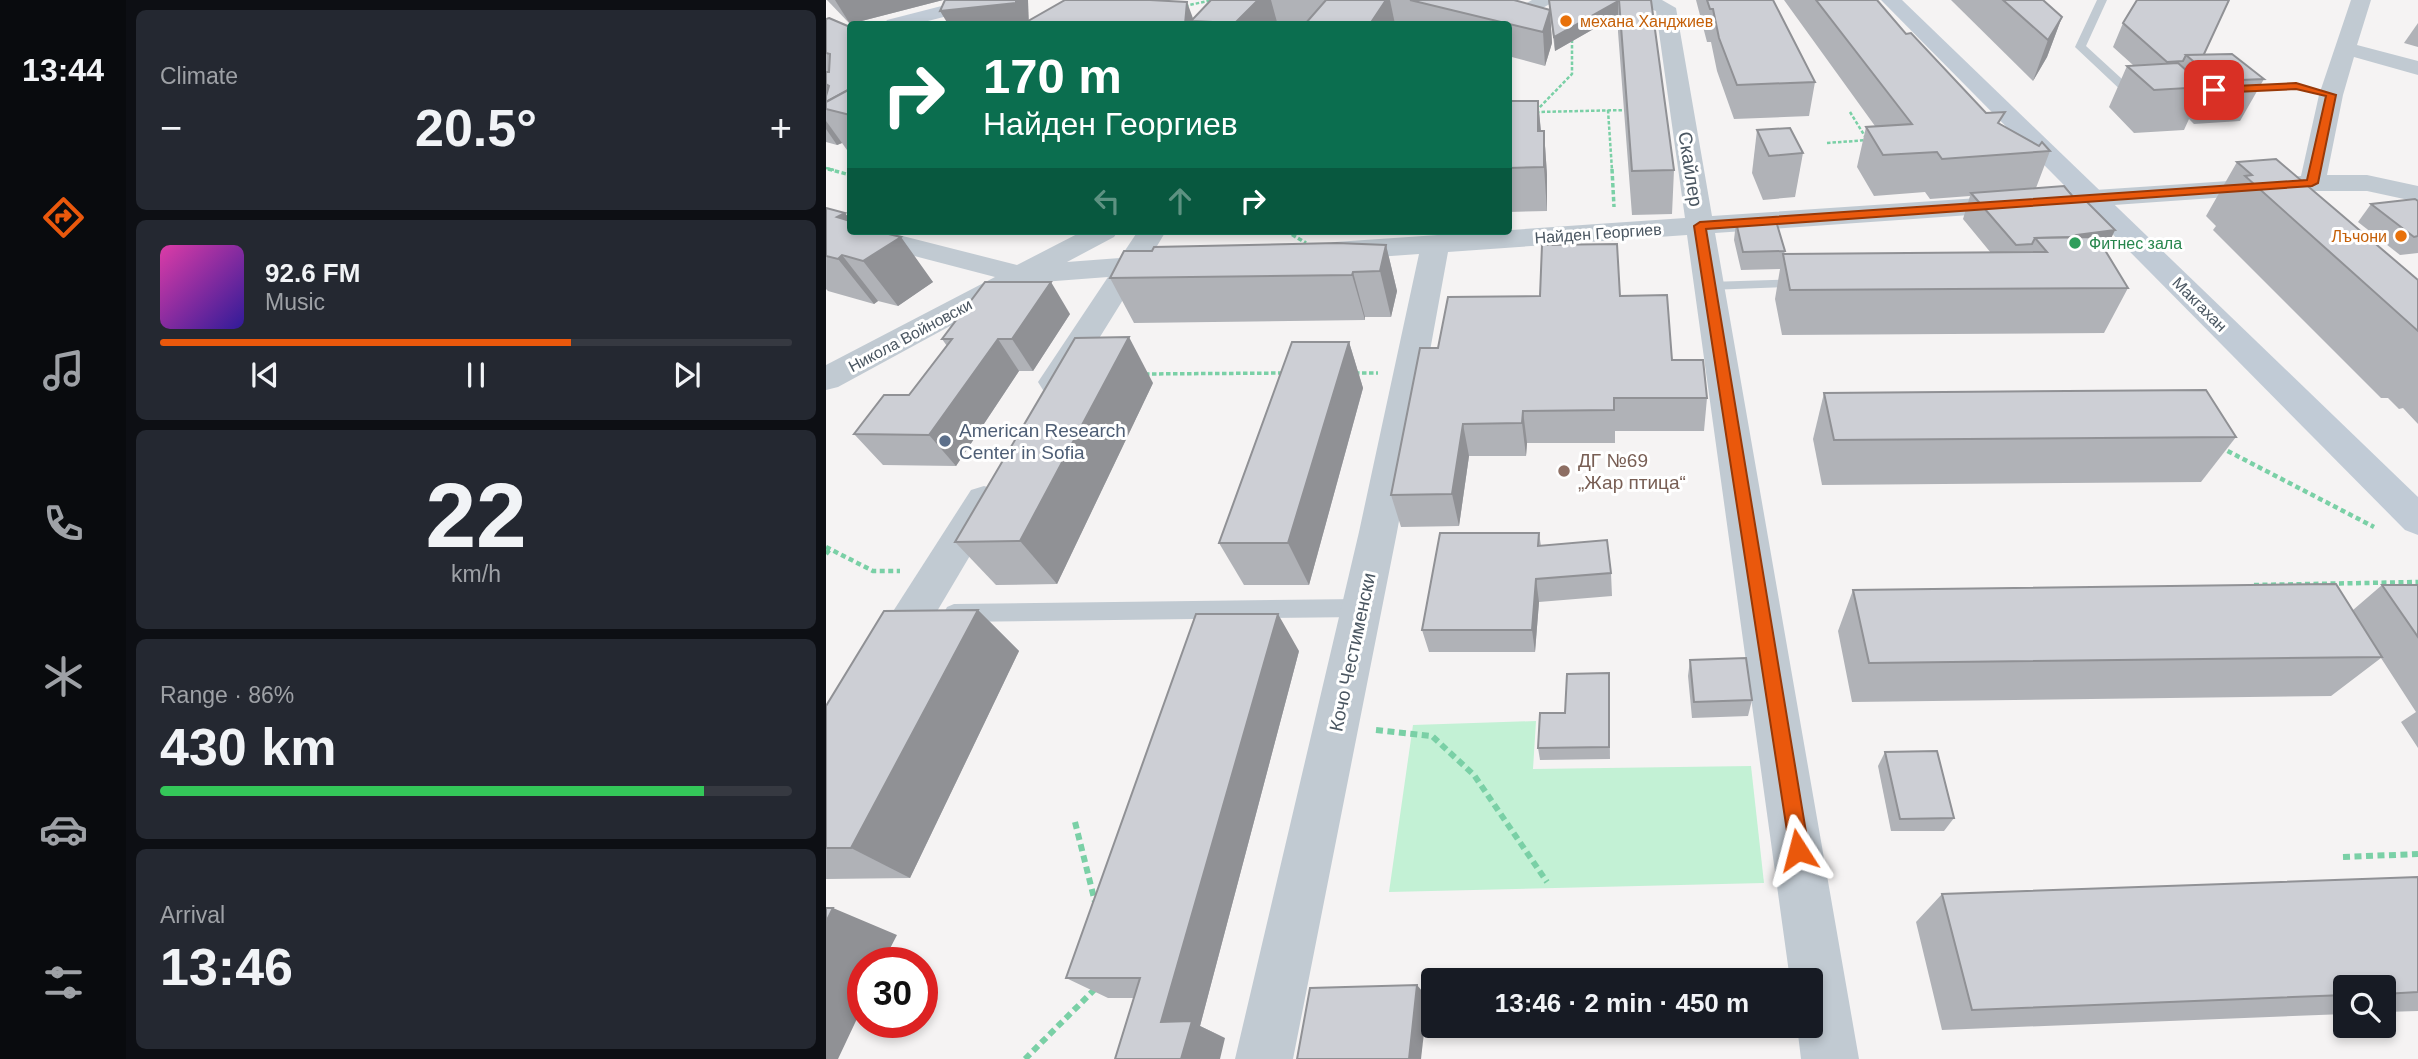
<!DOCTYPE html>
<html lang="en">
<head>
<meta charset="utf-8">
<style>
  :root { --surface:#171b24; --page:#242831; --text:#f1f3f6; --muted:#9ea1a6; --line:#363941; --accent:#ea580c }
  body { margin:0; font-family:Helvetica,sans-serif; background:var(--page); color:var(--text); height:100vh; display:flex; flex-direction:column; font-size:26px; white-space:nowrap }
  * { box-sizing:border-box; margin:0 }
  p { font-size:23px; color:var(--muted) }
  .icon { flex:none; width:38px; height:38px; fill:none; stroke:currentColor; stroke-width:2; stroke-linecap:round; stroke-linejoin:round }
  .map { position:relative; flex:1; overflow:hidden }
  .sheet { display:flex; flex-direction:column; gap:10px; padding:10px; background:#0d0f14; width:700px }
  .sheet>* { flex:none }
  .guide { position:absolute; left:21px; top:21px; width:665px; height:214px; border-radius:7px; box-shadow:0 4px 10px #0003; background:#0b6e4f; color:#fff; overflow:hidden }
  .controls { position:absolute; left:1507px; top:975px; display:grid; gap:14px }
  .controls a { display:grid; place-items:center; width:63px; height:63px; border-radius:7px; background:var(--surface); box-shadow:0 4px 10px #0003; font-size:35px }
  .speed { position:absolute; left:21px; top:947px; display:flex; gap:14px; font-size:35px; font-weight:700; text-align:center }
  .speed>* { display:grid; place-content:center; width:91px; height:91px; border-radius:50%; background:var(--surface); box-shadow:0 4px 10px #0003; line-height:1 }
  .speed .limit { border:10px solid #d22; background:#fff; color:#111 }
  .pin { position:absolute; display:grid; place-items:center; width:60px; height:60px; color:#fff; margin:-30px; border-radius:14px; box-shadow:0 4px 10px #0006 }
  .me { position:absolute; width:77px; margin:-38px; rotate:351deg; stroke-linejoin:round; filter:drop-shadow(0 0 5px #0008) }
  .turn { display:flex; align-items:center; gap:24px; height:147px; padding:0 21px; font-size:32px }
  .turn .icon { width:91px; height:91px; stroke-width:2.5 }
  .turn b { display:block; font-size:49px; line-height:60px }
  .lanes { display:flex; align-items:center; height:66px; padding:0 21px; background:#0003; justify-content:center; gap:35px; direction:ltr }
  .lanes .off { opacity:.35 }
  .big { font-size:52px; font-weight:800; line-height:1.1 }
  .sheet .tile { flex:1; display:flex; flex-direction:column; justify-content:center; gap:10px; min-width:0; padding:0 24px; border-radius:10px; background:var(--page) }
  .sheet .dial { align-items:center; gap:0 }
  .dial b { font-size:91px; line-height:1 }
  .song { display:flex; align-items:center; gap:21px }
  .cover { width:84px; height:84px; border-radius:10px; background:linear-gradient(135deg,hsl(320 70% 55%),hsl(250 70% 35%)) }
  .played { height:7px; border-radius:4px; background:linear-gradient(90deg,var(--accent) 65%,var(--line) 65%) }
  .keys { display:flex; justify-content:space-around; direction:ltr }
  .heat { display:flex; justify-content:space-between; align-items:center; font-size:38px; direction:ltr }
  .charge { height:10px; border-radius:5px; background:linear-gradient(90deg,#34c759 86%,var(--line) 0) }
  .trip { position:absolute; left:595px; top:968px; width:402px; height:70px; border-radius:7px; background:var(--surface); box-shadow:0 4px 10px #0003; font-weight:800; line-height:70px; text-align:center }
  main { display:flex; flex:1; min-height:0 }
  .dock { display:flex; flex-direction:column; width:126px; justify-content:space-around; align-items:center; background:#090b0e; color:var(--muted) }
  .dock .icon { width:49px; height:49px }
  .dock .on { color:var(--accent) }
  .dock b { font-size:32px; color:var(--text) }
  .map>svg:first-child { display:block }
  .green { fill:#c3f1d5 }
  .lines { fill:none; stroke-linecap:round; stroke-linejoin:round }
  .path-far3 { stroke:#7ad0a6; stroke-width:2.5; stroke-dasharray:3.5 2; stroke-linecap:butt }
  .path-far2 { stroke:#7ad0a6; stroke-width:3.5; stroke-dasharray:4.5 2.5; stroke-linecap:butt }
  .path-far1 { stroke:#7ad0a6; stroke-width:4.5; stroke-dasharray:5 3.5; stroke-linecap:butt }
  .path { stroke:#7ad0a6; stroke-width:6; stroke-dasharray:7 4.5; stroke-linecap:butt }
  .lane { fill:#c1cad2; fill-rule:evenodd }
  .street { fill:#c1cad2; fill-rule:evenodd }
  .secondary { fill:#c1cbd6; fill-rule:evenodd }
  .wall { fill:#b0b2b7 }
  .shaded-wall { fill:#909195 }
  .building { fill:#cdcfd5; stroke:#909195; stroke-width:2 }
  .route { fill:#ea580c; stroke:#983908; stroke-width:2 }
  .food-dot { fill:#e8710a; stroke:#fff; stroke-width:2.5 }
  .leisure-dot { fill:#2e9e5b; stroke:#fff; stroke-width:2.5 }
  .service-dot { fill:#5c6f8a; stroke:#fff; stroke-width:2.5 }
  .education-dot { fill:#8d6e63; stroke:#fff; stroke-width:2.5 }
  .labels { text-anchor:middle; stroke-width:6; stroke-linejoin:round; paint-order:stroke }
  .far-food-label { font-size:16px; fill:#c56008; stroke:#fff; text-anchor:start }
  .far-street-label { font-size:16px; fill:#4a5661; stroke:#fff }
  .far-leisure-label { font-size:16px; fill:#27864d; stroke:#fff; text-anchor:start }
  .street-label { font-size:19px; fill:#4a5661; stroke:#fff }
  .service-label { font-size:19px; fill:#4e5e75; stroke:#fff; text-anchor:start }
  .education-label { font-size:19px; fill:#785e54; stroke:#fff; text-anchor:start }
</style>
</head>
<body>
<main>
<nav class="dock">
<b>13:44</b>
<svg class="icon on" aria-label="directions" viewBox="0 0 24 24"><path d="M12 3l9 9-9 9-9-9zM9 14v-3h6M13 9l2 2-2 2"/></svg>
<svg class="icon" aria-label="music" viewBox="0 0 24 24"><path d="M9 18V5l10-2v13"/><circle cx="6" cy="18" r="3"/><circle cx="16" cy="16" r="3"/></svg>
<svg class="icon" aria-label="phone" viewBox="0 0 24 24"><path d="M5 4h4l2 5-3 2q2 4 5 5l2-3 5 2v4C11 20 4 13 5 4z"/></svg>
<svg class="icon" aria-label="climate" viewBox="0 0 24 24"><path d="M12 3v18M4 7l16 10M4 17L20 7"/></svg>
<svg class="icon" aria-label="car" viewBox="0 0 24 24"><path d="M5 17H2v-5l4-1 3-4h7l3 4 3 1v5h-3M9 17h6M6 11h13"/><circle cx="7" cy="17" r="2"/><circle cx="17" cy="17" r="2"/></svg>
<svg class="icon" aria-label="filters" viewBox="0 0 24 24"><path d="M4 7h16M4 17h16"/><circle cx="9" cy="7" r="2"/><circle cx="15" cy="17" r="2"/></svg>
</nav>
<section class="sheet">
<div class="tile"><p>Climate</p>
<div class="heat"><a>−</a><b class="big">20.5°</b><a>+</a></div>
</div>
<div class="tile">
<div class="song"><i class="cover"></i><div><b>92.6 FM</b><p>Music</p></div></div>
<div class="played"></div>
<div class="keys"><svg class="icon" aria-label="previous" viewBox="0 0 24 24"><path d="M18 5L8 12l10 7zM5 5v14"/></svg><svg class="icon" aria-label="pause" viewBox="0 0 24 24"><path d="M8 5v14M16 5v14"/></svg><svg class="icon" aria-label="next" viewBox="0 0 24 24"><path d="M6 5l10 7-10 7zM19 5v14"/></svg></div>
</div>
<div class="tile dial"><b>22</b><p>km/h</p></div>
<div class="tile"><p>Range · 86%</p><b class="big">430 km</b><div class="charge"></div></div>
<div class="tile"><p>Arrival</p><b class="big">13:46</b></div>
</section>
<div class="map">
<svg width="1592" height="1059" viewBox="0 0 1592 1059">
  <rect width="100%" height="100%" fill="#f5f3f3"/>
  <polygon class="green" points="710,721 707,769 925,766 938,883 563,892 587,725"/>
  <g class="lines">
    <g class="path-far3">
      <polyline points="359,6 386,0"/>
      <polyline points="782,110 786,170"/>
      <polyline points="710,111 746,74 746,36"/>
      <polyline points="710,112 802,110"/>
      <polyline points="1024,112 1040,138"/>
      <polyline points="1001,143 1042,140"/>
      <polyline points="0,168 8,170"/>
    </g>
    <g class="path-far2">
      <polyline points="2,169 24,175"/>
      <polyline points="786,169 788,207"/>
      <polyline points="460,231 480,243"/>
      <polyline points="529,373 552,373"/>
      <polyline points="319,374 461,373"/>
    </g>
    <g class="path-far1">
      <polyline points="1394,447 1548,527"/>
      <polyline points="0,547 47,571 74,571"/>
      <polyline points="0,554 5,548"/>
      <polyline points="1428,585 1592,582"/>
    </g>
    <g class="path">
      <polyline points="550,730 606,736 648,775 721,882"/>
      <polyline points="249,822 269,902"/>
      <polyline points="1517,857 1592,854"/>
      <polyline points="199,1059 270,988"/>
    </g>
    <g class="lane">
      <polygon points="1271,0 1281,0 1260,46 1308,90 1320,91 1320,95 1301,96 1249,47"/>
      <polygon points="1470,83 1511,95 1505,98 1470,89 1406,92 1400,89 1406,86"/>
      <polygon points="978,279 985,283 983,286 883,290 876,286 883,282"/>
      <polygon points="535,599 542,602 545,608 542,614 535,617 128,622 121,619 118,613 121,607 128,604"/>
    </g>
    <g class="street">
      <polygon points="706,0 731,0 682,27 682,24 663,24"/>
      <polygon points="807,0 836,0 850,8 886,216 1475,176 1493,95 1525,0 1545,0 1531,45 1592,61 1592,75 1528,57 1517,95 1501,175 1541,175 1592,186 1592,202 1541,191 1486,191 889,233 1033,1059 975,1059 971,1026 985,1026 985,980 964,980 861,235 622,252 571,532 467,1059 409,1059 533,532 593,254 509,260 499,257 495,251 499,245 509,242 859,218 830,11 810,4"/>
      <polygon points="0,217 24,223 24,231 57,231 191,265 257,231 292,231 288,237 241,262 294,258 312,231 340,231 325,256 351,257 356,263 351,269 313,274 241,390 229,393 217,390 212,382 282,277 203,283 12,387 0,390 0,365 169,277 0,233"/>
      <polygon points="158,486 171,490 177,500 78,667 63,673 48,667 42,654 48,641 145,490"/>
    </g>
    <g class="secondary">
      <polygon points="139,0 172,0 169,4 90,24 58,24 61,20"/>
      <polygon points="1055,0 1076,0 1592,497 1592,535 1579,530"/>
    </g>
  </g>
  <g class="wall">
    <polygon points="1,0 117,0 24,24"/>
    <polygon points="385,0 688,0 723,10 723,0 825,0 848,170 846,214 806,215 792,32 792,15 729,51 724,14 726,43 719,66 682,56 682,24 479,24 480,24 451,22 449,24 122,24 203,21 367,19"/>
    <polygon points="870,0 947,0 989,82 983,116 908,119 891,71 885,42 881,42"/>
    <polygon points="958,0 1051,0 1080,34 1160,113 1175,124 1224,151 1210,188 1248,198 1289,230 1279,251 1302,288 1278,333 956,335 949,299 954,269 915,270 908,240 910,222 959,251 958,254 1165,253 1137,219 1144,196 1104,199 1099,192 1048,196 1031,167 1040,127 1049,126"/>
    <polygon points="1125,0 1217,0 1236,17 1221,57 1207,81"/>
    <polygon points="0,19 24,27 24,151 21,150 16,143 11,145 0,142"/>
    <polygon points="1297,23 1378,54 1438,79 1414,121 1368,124 1363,119 1358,130 1308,133 1283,107 1301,66 1307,65 1287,47"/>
    <polygon points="1592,23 1592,47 1578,43"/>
    <polygon points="682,101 712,101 715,131 718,131 721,175 721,211 682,212"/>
    <polygon points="931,130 977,153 969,197 937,200 926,173"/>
    <polygon points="1411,162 1592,280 1592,424 1577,408 1573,409 1562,398 1555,398 1387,230 1390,226 1380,216"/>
    <polygon points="1592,201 1592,253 1574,255 1532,222 1545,204"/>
    <polygon points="0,208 19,213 24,220 62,234 107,282 72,306 52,301 48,304 2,291 0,289"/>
    <polygon points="560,245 571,291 565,317 539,317 539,320 308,323 284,278"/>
    <polygon points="794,296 846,360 881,398 878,431 789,431 789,443 701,443 700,456 643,456 633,526 575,527 565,495 612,348"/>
    <polygon points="244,314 207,371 193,371 130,466 57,465 28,434 83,395 121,346 116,339"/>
    <polygon points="523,342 537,388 483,585 418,585 393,543"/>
    <polygon points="327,383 231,584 170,585 129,542"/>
    <polygon points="998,393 1410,437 1375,482 996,485 987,439"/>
    <polygon points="713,533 715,546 785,573 786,596 713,602 709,652 603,652 596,630"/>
    <polygon points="1556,585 1592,585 1592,748 1575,722 1590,712 1555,658 1505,696 1026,702 1012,631 1027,590 1527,610"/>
    <polygon points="152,610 193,651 84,878 0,879 0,706"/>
    <polygon points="473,651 374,1026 399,1038 308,998 282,998 240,978"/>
    <polygon points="864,660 926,700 922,716 866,718 862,676"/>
    <polygon points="783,673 784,759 714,760 712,748 739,713"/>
    <polygon points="1059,752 1128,818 1118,831 1065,831 1052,766"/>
    <polygon points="1592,877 1592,1011 1558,1012 1558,987 1519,987 1519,1014 1116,1030 1090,922 1116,894"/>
  </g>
  <g class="shaded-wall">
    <polygon points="9,0 117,0 24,24"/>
    <polygon points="190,0 202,0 203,24 122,24 114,11"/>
    <polygon points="432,0 445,0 451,22 449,24 410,24 409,23"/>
    <polygon points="560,0 564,0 569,24 544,24"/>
    <polygon points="792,1 792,15 729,51 728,37"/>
    <polygon points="361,2 368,21 365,21 366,24 359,24"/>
    <polygon points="724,10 726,43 719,66 717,32"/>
    <polygon points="1236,17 1221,57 1207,81 1222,40"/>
    <polygon points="0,84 11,100 0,109"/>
    <polygon points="712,101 716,144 712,131"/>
    <polygon points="0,121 3,125 16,143 11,145 0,129"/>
    <polygon points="718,131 721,175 721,211 718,167"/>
    <polygon points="19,213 24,220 54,232 60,231 67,242 75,237 107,282 72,306 37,261 11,217"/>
    <polygon points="1289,230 1276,257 1247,261 1250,235"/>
    <polygon points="560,245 571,291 565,317 554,271"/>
    <polygon points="16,255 52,301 48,304 12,259"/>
    <polygon points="527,272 539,317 539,320 526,275"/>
    <polygon points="225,282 244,314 207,371 186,339"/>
    <polygon points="303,337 327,383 231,584 194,541"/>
    <polygon points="172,339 193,371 130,466 103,435"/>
    <polygon points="523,342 537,388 483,585 462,543"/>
    <polygon points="697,411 701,443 700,456 696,423"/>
    <polygon points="637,424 643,456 633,526 626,494"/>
    <polygon points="710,579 713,602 709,652 706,630"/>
    <polygon points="152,610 193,651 84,878 25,848"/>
    <polygon points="452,614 473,651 374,1026 399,1038 394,1059 355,1059 335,1022"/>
    <polygon points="7,908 71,935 57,962 37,962 37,1006 12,1059 0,1059 0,922"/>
    <polygon points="591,985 602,998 595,1059 583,1059"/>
  </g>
  <g class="building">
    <polygon points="119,0 190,0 190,3 114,11"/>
    <polygon points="239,0 324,0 361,2 359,24 197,24"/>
    <polygon points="385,0 432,0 409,23 365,21"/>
    <polygon points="500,0 560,0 544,24 479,24"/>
    <polygon points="584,0 688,0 724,10 717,32"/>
    <polygon points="723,0 792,0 792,1 728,37"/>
    <polygon points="793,0 825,0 848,170 806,171"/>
    <polygon points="881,0 947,0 989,82 911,85 893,38 887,9 884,9"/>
    <polygon points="990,0 1051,0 1080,34 1085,33 1160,113 1179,112 1172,123 1213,146 1216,142 1224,151 1116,159 1111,152 1057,155 1040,127 1086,124"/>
    <polygon points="1177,0 1217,0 1236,17 1222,40"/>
    <polygon points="1311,0 1403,0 1378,54 1379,55 1360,55 1357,61 1341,62 1297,23"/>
    <polygon points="3,18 24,27 24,89 0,102 0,96 3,86 0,84 0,72 3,72 4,54 0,53 0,19"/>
    <polygon points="1406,54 1438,79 1390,81 1360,55"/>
    <polygon points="1352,63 1379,87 1328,90 1301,66"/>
    <polygon points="24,89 24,115 0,109 0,102"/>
    <polygon points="682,101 712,101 712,131 718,131 718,167 682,168"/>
    <polygon points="964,128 977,153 943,156 931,130"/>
    <polygon points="1450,159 1592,280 1592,331 1419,176 1426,175 1411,162"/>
    <polygon points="1238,186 1248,198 1256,197 1289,230 1250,235 1251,237 1209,238 1206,244 1190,245 1145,193"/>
    <polygon points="1589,199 1592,201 1592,236 1588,237 1545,204"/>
    <polygon points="0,208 19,213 11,217 24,221 24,231 55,231 54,232 75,237 37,261 16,255 12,259 0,256"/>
    <polygon points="950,221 959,251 917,252 910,222"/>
    <polygon points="1271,237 1302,288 964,290 957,254 1221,252 1209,238"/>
    <polygon points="511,243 560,245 554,271 527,272 526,275 284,278 298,251 326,251 328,247"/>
    <polygon points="791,244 794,296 841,295 846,360 877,360 881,398 788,398 788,410 697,411 696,423 637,424 626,494 565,495 594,348 612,348 622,297 714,296 716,245"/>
    <polygon points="159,282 225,282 186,339 172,339 103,435 28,434 58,395 83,395 126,339 116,339"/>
    <polygon points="303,337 194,541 129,542 249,338"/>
    <polygon points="466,342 523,342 462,543 393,543"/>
    <polygon points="1380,390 1410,437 1008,440 998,393"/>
    <polygon points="614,533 713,533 712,546 781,540 785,573 710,579 706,630 596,630"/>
    <polygon points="1510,584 1556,657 1043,663 1027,590"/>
    <polygon points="1556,585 1592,585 1592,637"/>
    <polygon points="152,610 25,848 0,848 0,706 58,611"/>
    <polygon points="370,614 452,614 335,1022 366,1021 355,1059 289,1059 314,978 240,978"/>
    <polygon points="920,658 926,700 868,702 864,660"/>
    <polygon points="783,673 783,747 712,748 714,713 739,713 741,674"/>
    <polygon points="1111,751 1128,818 1074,819 1059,752"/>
    <polygon points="1592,877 1592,992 1558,994 1558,987 1519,987 1519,995 1146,1010 1116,894"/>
    <polygon points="0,908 7,908 0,922"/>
    <polygon points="591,985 583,1059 471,1059 484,988"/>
  </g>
  <polygon class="route" points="1470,83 1510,95 1492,183 1486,186 880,229 983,850 980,857 972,860 965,857 868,226 874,222 1481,180 1500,96 1470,89 1388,93 1383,90 1388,87"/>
  <g class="food-dot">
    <circle cx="740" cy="21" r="7"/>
    <circle cx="1575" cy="236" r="7"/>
  </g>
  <circle class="leisure-dot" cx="1249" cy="243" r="7"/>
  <circle class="service-dot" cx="119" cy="441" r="7"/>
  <circle class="education-dot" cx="738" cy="471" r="7"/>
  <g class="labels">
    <g class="far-food-label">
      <text x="754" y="27">механа Ханджиев</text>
      <text x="1561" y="242" text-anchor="end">Лъчони</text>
    </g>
    <g class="far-street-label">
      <text transform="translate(772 233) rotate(-4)" y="6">Найден Георгиев</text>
      <text transform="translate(1374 304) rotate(45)" y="6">Макгахан</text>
      <text transform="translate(84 335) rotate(-28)" y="6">Никола Войновски</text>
    </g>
    <g class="far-leisure-label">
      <text x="1263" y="249">Фитнес зала</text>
    </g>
    <g class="street-label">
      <text transform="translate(865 169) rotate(81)" y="7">Скайлер</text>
      <text transform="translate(526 652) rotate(-78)" y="7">Кочо Честименски</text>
    </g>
    <g class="service-label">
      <text x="133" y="437">American Research<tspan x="133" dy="22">Center in Sofia</tspan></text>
    </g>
    <g class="education-label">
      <text x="752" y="467">ДГ №69<tspan x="752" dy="22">„Жар птица“</tspan></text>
    </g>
  </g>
</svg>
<div class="controls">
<a><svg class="icon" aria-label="search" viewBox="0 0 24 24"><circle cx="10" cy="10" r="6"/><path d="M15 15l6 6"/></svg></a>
</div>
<div class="speed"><div class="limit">30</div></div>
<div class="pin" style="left:1388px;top:90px;background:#d93025"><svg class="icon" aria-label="arrive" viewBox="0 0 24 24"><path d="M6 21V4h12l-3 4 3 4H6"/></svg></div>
<svg class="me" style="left:972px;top:850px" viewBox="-20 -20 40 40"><path d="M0-17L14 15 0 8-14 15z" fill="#ea580c" stroke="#fff" stroke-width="4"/></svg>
<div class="trip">13:46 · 2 min · 450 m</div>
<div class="guide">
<div class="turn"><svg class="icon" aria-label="right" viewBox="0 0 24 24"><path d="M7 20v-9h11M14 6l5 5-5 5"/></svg><div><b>170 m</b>Найден Георгиев</div></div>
<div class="lanes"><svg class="icon off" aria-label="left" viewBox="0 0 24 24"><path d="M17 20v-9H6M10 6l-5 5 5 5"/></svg><svg class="icon off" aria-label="ahead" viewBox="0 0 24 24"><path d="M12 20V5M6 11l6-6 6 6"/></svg><svg class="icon" aria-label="right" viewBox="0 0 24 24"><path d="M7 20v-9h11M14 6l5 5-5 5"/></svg></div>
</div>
</div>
</main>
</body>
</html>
